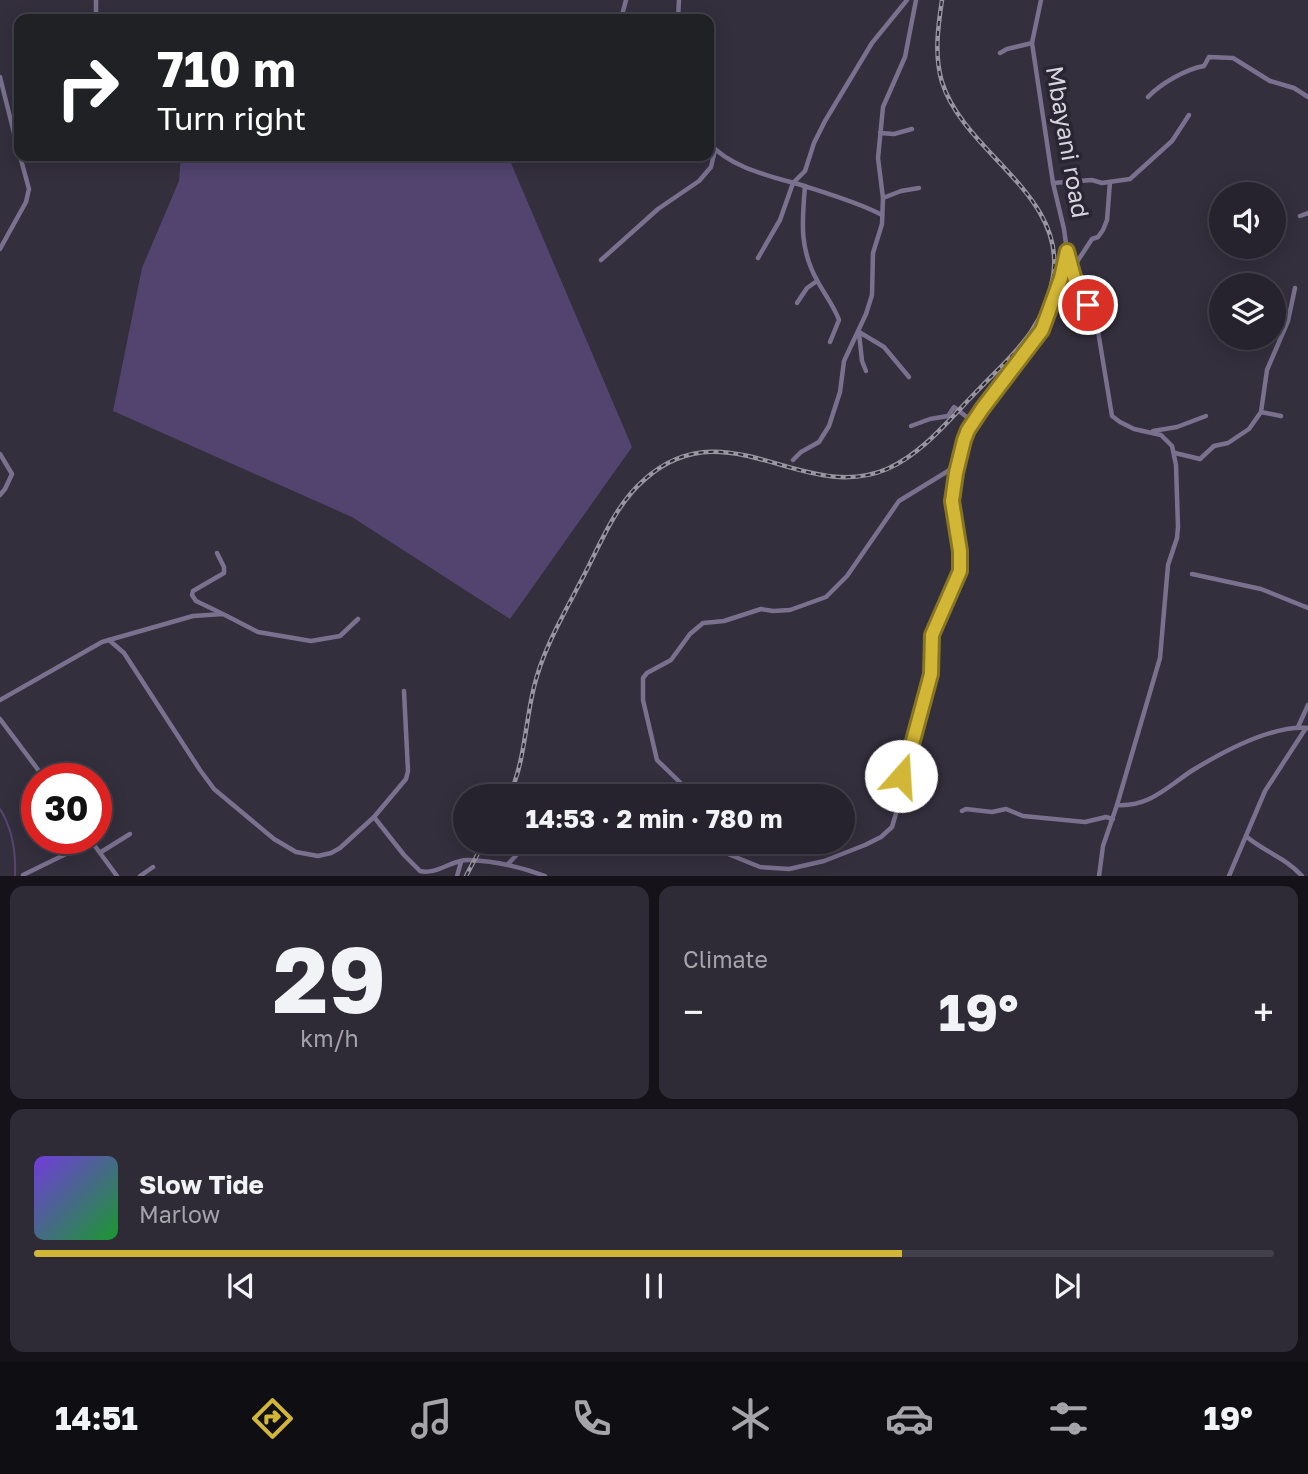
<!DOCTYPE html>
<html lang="en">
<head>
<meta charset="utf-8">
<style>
  :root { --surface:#26232e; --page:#2e2b36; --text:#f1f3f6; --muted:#a4a4aa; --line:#42404a; --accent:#d2b635 }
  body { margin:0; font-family:"Golos Text",sans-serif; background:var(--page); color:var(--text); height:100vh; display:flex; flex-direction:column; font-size:26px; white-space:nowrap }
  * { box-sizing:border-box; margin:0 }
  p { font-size:23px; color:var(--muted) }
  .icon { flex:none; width:38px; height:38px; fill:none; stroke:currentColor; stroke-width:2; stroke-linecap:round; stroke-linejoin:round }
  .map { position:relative; height:876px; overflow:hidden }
  .drawer { display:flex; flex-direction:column; gap:10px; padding:10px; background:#151319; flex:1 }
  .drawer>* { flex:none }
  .banner { position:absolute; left:14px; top:14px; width:700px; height:147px; border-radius:14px; box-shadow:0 4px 18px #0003,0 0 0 2px var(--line); background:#202124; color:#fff; overflow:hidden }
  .controls { position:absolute; left:1209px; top:182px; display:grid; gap:14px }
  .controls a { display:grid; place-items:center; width:77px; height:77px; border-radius:50%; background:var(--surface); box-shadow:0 4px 18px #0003,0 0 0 2px var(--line); font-size:35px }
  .speed { position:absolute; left:21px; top:763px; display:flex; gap:14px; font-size:35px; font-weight:700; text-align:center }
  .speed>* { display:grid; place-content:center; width:91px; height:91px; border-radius:50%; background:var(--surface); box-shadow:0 4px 18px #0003,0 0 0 2px var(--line); line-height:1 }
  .speed .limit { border:10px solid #d22; background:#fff; color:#111 }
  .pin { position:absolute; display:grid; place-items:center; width:60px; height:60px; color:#fff; margin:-30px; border:4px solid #fff; border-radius:50%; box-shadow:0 2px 7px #0007 }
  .me { position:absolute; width:77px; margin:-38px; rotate:19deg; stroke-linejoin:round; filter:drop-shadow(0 0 5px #0008) }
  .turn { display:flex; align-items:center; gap:24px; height:147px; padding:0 28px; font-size:32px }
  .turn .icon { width:91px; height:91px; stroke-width:2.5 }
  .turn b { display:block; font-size:49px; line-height:60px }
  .big { font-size:52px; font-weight:700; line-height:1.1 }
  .drawer .widget { flex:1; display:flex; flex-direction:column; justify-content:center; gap:10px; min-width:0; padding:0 24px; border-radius:14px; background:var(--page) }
  .drawer .dial { align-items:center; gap:0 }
  .dial b { font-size:91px; line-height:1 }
  .song { display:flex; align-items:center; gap:21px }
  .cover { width:84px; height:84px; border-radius:10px; background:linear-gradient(135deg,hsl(260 70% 55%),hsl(130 70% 35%)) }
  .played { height:7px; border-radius:4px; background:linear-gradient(90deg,var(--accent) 70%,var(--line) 70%) }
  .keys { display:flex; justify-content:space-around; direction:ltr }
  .heat { display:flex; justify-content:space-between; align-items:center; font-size:38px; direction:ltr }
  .drawer .tiles { flex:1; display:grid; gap:10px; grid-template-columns:1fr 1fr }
  .widget:last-child { grid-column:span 2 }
  .trip { position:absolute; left:453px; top:784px; width:402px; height:70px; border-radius:35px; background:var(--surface); box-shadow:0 4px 18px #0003,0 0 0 2px var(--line); font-weight:700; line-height:70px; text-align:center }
  .tab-bar { display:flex; height:112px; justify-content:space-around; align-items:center; background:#0f0e12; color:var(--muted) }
  .tab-bar .icon { width:49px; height:49px }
  .tab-bar .selected { color:var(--accent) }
  .tab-bar b { font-size:32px; color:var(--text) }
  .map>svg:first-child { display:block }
  .green { fill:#52446f }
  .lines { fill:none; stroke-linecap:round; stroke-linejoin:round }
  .stream { stroke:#584470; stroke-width:2 }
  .minor { stroke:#7a718f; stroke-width:4.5 }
  .rail-casing { stroke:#9996a1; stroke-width:4.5 }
  .rail { stroke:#292533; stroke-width:2; stroke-dasharray:5; stroke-linecap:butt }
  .route-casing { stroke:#887622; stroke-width:18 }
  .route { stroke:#d2b635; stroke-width:12 }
  .labels { text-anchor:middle; stroke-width:7; stroke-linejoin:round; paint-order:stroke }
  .street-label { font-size:24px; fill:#d7d4dd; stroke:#292533 }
</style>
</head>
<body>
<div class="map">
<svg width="1308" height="876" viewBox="0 0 1308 876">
  <rect width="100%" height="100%" fill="#332f3d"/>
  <polygon class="green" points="181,156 508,156 632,447 510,619 352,517 113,411 142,268 179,181"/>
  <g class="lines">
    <path class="stream" d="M0,809C12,828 16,852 15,876"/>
    <g class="minor">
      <polyline points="96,0 96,19"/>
      <polyline points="621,19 626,0"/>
      <polyline points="678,19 679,0"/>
      <polyline points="1000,53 1007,49 1032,43"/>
      <polyline points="0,77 19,153"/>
      <path d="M1148,97C1160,84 1186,69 1204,66L1209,57L1233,58L1270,81L1294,88L1308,97"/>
      <polyline points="880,133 894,134 912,129"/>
      <path d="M709,143C731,168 770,176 801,185C826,193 860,203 882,215"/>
      <polyline points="1053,183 1092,180 1102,183 1130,179 1172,141 1189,115"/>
      <path d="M805,186C802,222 799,249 818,282C825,295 834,306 839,320L830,342"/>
      <polyline points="883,198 901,191 919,188"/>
      <polyline points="1300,216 1308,213"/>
      <polyline points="0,249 26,202 29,189 20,156"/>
      <polyline points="1068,252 1074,277 1097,325 1112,416 1120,422 1134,429 1161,435 1172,446 1176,465 1178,527 1177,538 1168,565 1160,658 1117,805 1103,846 1099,876"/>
      <polyline points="758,258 780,220 793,183 805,171 814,143 825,121 872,43 907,0"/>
      <polyline points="601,260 658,209 699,181 711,167 715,150"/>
      <polyline points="1073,268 1092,239 1098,237 1103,230 1107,220 1110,182"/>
      <polyline points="797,303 807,288 817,281"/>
      <polyline points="859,332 884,347 909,377"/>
      <polyline points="859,333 862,361 866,371"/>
      <polyline points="1261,412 1267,370 1288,321 1295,288"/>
      <polyline points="911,426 930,419 948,416 954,407 973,422"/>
      <polyline points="1153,431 1177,427 1206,416"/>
      <polyline points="1175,453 1200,459 1214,446 1228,443 1249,429 1261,412 1281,416"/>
      <polyline points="0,454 12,474 5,489 0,495"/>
      <polyline points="793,460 801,452 819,442 829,426 840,392 844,361 866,314 872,295 873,253 882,224 883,198 878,158 883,107 905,57 916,0"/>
      <polyline points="217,553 224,567 224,573 193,591 192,595 196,601 221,613"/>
      <polyline points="1192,574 1261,589 1308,608"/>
      <polyline points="109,640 124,653 200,770 214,789 274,839 296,852 318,856 331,853 340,848 374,817 406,779 408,771 404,691"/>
      <polyline points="0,700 102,642 193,616 223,614 258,632 311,641 340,636 358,619"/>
      <polyline points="0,719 45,779"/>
      <polyline points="1298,727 1308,705"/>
      <polyline points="694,796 657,760 643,700 643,678 647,673 671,660 690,634 703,623 724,621 761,609 773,611 790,610 826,597 847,576 899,501 948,471 959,458"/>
      <path d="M1117,805C1150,807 1168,786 1193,770C1224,751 1272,725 1308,728"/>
      <polyline points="962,811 966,809 992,812 1006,809 1023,816 1085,822 1106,817 1113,819"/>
      <path d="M374,817L404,855L420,871C438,875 452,859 469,860C494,861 521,867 545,876"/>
      <path d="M1247,837C1265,852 1286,858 1302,876"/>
      <polyline points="89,838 117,876"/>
      <polyline points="687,842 706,845 760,867 789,869 824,861 865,845 881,837 892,827 897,810 901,773 910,752 931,674 932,635 960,571 960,551 952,501 956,473 964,441 968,430 982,409 1042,330 1061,278 1067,251 1064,229 1053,183 1032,43 1041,0"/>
      <polyline points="101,852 130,834"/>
      <polyline points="508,864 529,842"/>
      <polyline points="23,875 70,852 88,838"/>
      <polyline points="140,876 153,867"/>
      <polyline points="457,876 461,862"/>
      <polyline points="1229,876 1265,791 1306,728"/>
    </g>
    <defs>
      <g id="rail">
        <path d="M509,796C525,762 525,723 534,687C543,649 564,614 582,579C600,545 615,505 644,480C726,406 803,505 887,469C924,453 952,416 980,388C1015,352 1044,329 1053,277C1067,194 964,153 942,82C934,56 938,26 942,0"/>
        <polyline points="466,876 484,842"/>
      </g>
    </defs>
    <use href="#rail" class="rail-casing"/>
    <use href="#rail" class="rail"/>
  </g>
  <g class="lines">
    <defs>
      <polyline id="route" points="901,776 910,752 931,674 932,635 960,571 960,551 952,501 956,473 964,440 968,430 982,409 1042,330 1061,278 1067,251 1074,277 1088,305"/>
    </defs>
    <use href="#route" class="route-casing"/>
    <use href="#route" class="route"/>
  </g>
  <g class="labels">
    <g class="street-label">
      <text transform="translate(1067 142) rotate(80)" y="8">Mbayani road</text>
    </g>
  </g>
</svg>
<div class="controls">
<a><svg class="icon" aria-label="sound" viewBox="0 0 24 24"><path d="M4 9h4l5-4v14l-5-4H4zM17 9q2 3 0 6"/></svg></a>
<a><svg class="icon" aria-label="layers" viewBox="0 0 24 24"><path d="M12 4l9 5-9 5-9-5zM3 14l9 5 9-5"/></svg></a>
</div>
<div class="speed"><div class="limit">30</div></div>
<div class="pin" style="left:1088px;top:305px;background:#d93025"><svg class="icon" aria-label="arrive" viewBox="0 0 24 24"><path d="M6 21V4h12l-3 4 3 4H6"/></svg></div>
<svg class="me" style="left:901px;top:776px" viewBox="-20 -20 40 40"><circle r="19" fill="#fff"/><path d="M0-13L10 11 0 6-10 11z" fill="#d2b635"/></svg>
<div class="trip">14:53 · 2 min · 780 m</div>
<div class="banner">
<div class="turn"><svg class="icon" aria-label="right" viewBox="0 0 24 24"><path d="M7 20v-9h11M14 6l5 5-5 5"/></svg><div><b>710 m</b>Turn right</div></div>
</div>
</div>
<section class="drawer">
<div class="tiles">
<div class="widget dial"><b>29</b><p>km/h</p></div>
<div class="widget"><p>Climate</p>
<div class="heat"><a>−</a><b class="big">19°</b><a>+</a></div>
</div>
<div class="widget">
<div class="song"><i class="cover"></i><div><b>Slow Tide</b><p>Marlow</p></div></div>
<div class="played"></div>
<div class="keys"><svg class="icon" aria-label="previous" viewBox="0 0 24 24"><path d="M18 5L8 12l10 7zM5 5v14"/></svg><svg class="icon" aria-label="pause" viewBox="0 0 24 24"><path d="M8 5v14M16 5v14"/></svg><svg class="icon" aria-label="next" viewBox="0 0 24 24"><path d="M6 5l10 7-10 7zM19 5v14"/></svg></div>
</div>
</div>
</section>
<nav class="tab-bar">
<b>14:51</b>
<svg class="icon selected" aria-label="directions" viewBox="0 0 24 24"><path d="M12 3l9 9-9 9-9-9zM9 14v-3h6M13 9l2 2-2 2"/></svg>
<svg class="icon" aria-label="music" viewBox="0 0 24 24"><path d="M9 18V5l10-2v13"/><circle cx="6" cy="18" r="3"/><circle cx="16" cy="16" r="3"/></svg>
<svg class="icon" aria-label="phone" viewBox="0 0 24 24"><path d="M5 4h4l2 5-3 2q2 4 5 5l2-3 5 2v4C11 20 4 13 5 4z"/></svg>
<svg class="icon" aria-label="climate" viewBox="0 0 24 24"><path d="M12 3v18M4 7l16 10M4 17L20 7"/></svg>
<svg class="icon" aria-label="car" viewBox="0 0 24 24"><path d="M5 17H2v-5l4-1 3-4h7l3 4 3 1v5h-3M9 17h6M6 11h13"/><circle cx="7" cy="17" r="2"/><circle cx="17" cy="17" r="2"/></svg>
<svg class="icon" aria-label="filters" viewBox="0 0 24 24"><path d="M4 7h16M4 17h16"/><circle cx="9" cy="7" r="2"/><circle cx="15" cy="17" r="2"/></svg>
<b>19°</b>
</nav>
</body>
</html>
